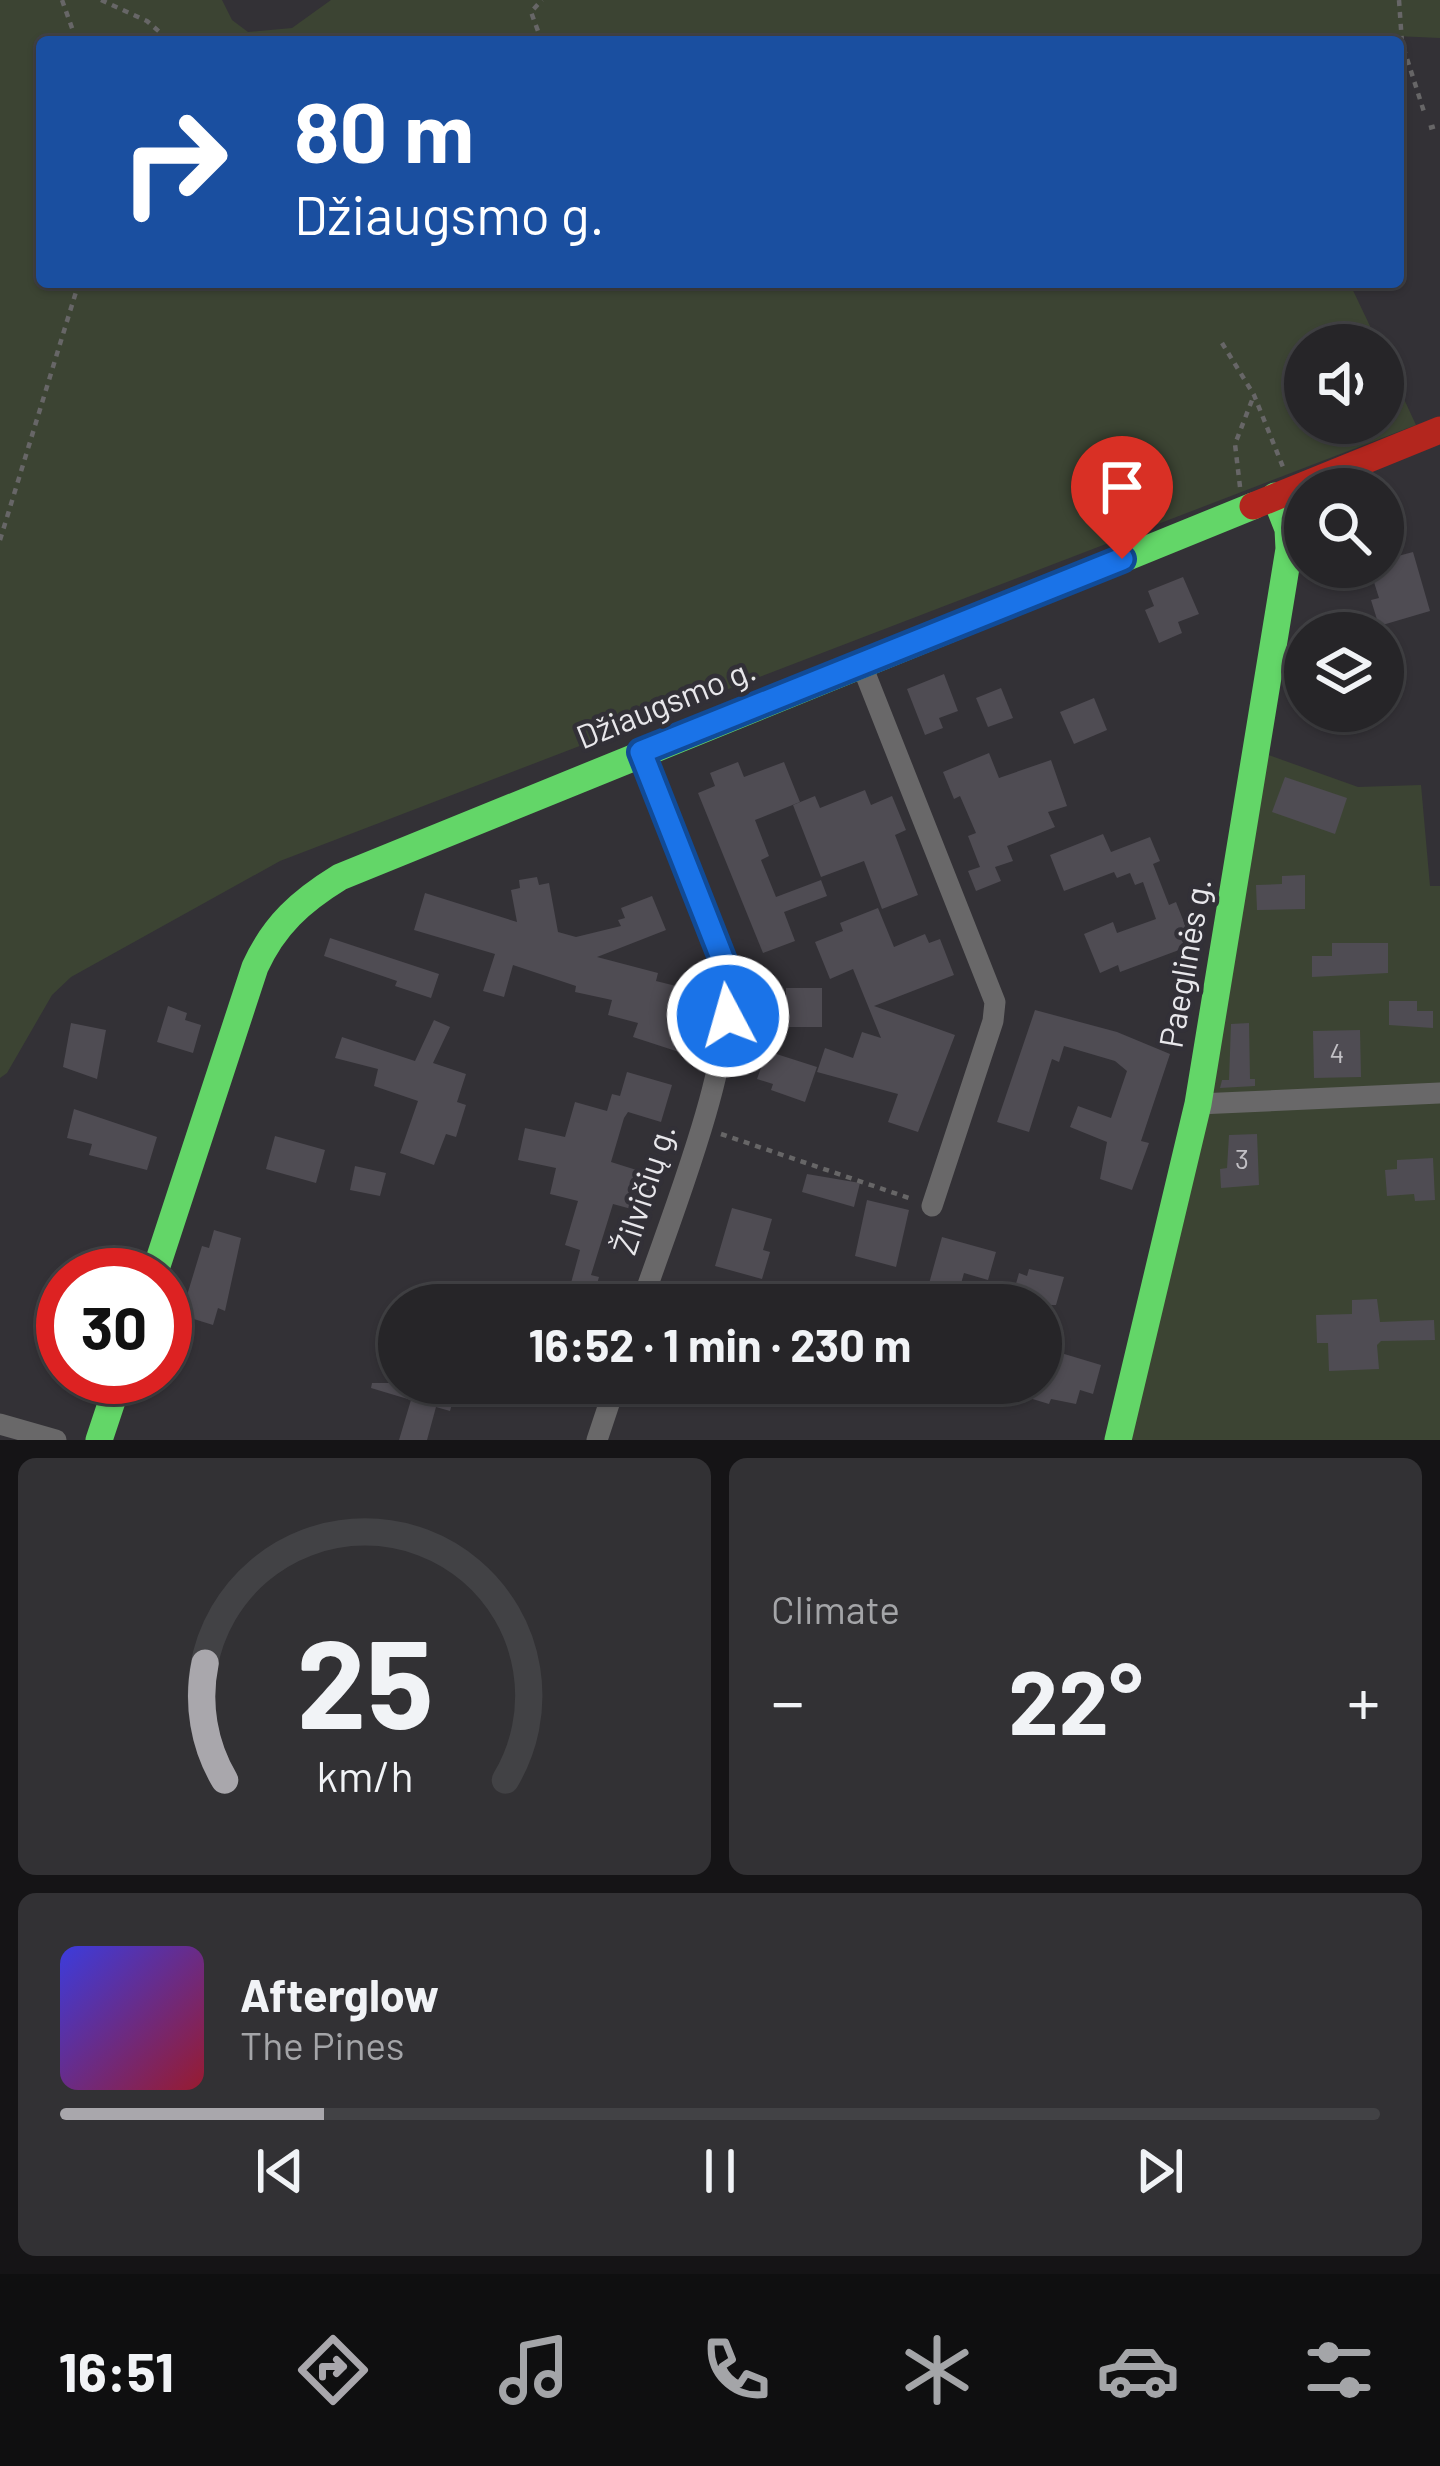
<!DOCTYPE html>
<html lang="en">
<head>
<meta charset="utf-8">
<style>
  :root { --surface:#262528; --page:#323134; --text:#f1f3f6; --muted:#a4a5a8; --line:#424245; --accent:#a9a7ac }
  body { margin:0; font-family:Barlow,sans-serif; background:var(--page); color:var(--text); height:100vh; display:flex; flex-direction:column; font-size:45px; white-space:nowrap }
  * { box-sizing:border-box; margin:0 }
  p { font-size:39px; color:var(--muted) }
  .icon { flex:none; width:66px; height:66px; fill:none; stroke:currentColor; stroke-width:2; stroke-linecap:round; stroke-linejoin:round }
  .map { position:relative; height:1440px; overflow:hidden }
  .side { display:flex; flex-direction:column; gap:18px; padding:18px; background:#151416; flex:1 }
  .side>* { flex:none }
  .top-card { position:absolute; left:36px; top:36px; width:1368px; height:252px; border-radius:12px; box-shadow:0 3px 9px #0004,0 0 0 3px var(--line); background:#1a4fa0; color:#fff; overflow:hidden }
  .buttons { position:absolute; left:1284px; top:324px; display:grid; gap:24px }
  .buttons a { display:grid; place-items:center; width:120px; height:120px; border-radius:50%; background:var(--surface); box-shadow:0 3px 9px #0004,0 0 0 3px var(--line); font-size:60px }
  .speed { position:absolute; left:36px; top:1248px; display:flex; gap:24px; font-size:60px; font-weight:700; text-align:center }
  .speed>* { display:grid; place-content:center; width:156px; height:156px; border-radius:50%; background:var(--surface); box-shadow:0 3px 9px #0004,0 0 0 3px var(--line); line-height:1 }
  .speed .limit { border:18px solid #d22; background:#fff; color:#111 }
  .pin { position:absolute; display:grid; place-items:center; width:102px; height:102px; color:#fff; margin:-123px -51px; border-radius:50% 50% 50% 0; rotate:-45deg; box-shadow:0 0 12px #0007 }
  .pin .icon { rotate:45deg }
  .me { position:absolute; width:132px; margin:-66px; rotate:354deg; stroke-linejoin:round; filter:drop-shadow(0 0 9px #0008) }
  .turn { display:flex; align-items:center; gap:42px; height:252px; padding:0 60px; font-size:54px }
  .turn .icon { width:156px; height:156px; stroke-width:2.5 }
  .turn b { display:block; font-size:84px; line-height:102px }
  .big { font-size:90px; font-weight:700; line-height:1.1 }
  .side .widget { flex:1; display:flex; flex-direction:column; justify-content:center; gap:18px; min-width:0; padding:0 42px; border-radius:18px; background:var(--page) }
  .side .dial { align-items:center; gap:0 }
  .dial svg { height:312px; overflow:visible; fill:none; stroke:var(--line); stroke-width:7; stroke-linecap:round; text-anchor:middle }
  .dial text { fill:var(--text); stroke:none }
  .song { display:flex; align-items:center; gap:36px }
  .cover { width:144px; height:144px; border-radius:18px; background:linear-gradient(135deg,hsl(240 70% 55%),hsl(350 70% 35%)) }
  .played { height:12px; border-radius:6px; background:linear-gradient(90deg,var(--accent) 20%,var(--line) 20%) }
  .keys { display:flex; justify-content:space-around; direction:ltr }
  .heat { display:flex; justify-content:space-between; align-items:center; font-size:66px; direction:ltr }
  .side .tiles { flex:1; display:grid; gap:18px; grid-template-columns:1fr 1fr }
  .widget:last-child { grid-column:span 2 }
  .trip { position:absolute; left:378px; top:1284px; width:684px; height:120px; border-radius:60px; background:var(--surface); box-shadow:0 3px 9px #0004,0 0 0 3px var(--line); font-weight:700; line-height:120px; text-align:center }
  .menu { display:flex; height:192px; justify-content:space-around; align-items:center; background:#0f0f10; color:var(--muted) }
  .menu .icon { width:84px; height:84px }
  .menu .current { color:var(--accent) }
  .menu b { font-size:54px; color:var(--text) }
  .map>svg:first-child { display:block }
  .green { fill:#3c4433 }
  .building { fill:#4f4c53 }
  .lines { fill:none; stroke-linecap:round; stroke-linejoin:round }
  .path { stroke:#676667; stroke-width:4.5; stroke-dasharray:6 6; stroke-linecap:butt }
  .street { stroke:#696869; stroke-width:21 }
  .fast { stroke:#63d668; stroke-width:27 }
  .jam { stroke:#b3261e; stroke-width:27 }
  .route-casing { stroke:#114b97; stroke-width:30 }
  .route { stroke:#1a73e8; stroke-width:21 }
  .labels { text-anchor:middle; stroke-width:9; stroke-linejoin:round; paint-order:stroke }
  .number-label { font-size:27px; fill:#c2c0c5 }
  .street-label { font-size:33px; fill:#e8e7eb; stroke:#323037 }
</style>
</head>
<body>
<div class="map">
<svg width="1440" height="1440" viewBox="0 0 1440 1440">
  <rect width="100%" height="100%" fill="#333136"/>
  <g class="green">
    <polygon points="0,0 222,0 232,20 248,32 292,28 331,0 1440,0 1440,38 1373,35 1330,42 42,42 42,282 1349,282 1379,345 1305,345 1305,423 1383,423 1383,354 1416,425 280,861 71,977 52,995 7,1073 0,1078"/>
    <polygon points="1249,748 1358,787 1421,785 1430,886 1440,886 1440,1440 1112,1440 1186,1123"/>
  </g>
  <g class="building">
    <polygon points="1413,552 1430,611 1379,626 1371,600 1379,598 1373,579 1383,575 1383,560"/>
    <polygon points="1183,577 1199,614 1178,622 1182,633 1159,643 1145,610 1154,606 1148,591"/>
    <polygon points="944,674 958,711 939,718 943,728 925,735 907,689"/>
    <polygon points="1001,688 1013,718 988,727 976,698"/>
    <polygon points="1094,698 1107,730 1074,744 1060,712"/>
    <polygon points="989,753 999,778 1051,760 1067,806 1048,812 1055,827 1007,846 1013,861 995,867 1001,881 976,891 968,871 980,867 968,836 976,833 960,796 954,799 943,772"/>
    <polygon points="738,762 744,777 784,762 800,802 755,820 769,856 761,860 776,897 821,880 827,896 784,912 795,941 763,953 698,793 715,786 710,773"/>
    <polygon points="1285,777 1347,798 1335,834 1272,812"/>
    <polygon points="865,790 871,805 892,796 906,830 895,835 918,895 882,909 864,861 821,877 793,805 815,796 820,808"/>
    <polygon points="1103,834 1111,852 1150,837 1160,861 1153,864 1169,905 1176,902 1189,935 1183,937 1187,947 1120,972 1118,965 1100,973 1084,934 1113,922 1117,933 1156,919 1143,882 1135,885 1130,873 1117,878 1114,872 1064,891 1050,855"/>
    <polygon points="1305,875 1305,909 1257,910 1256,885 1282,884 1282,876"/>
    <polygon points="537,877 539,885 549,883 558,932 576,937 621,926 618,920 625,918 621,908 652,896 666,930 597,957 658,973 656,981 700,992 679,1052 633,1037 638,1023 608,1015 612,1000 575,992 576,986 513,965 504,997 483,991 495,954 414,930 425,893 517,922 511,890 520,888 519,880"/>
    <polygon points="878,908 894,947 925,934 929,943 940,939 954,975 874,1006 955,1035 918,1132 888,1122 898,1094 817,1072 825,1048 853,1058 862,1032 881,1038 853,969 830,979 815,942 843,931 840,923"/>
    <polygon points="330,938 439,974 431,998 395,986 397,981 324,956"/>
    <polygon points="1332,943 1388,943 1388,973 1312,977 1312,956 1332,956"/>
    <polygon points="786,988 822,988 822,1027 778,1027 778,995 786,995"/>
    <polygon points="1389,1001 1417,1001 1417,1011 1433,1011 1433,1028 1389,1025"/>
    <polygon points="168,1006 187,1013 185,1020 201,1025 193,1053 157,1042"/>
    <polygon points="1035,1010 1117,1032 1170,1054 1141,1141 1149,1143 1132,1190 1100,1179 1107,1142 1070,1127 1078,1106 1111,1118 1127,1071 1115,1061 1064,1046 1059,1062 1052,1059 1029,1132 997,1122"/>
    <polygon points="434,1020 450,1027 433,1063 466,1074 457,1102 466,1105 456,1137 446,1134 434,1165 400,1153 418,1101 374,1086 378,1069 335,1058 342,1037 415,1061"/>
    <polygon points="71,1023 106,1030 97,1079 63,1067"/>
    <polygon points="1249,1023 1250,1079 1255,1079 1255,1086 1220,1088 1222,1080 1229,1080 1231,1024"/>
    <polygon points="1360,1030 1361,1077 1314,1078 1313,1031"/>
    <polygon points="767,1051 817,1067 805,1102 771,1090 773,1084 757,1079"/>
    <polygon points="627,1072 672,1085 661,1122 628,1112 624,1118 611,1162 646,1173 643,1183 656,1186 651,1205 637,1201 635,1210 613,1204 591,1275 599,1277 591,1305 565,1305 580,1250 565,1245 578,1201 550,1194 556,1168 518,1160 525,1128 565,1137 575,1102 607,1111 612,1094 620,1096"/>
    <polygon points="74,1109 157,1137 147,1170 89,1155 92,1144 67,1138"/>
    <polygon points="1257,1134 1259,1185 1221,1188 1220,1169 1227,1168 1229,1135"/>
    <polygon points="275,1136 325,1150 316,1183 266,1169"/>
    <polygon points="1433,1158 1435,1200 1415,1201 1414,1194 1387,1196 1385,1170 1397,1169 1397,1160"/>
    <polygon points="355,1166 386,1173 380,1196 350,1190"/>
    <polygon points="807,1174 860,1183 854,1207 802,1192"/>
    <polygon points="867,1200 909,1210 896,1267 855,1256"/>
    <polygon points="732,1208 772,1219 763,1250 770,1252 762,1279 715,1266"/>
    <polygon points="214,1230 241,1238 225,1311 218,1308 213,1325 181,1315 202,1246 209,1248"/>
    <polygon points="942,1237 996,1252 988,1280 964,1273 955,1305 925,1298"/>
    <polygon points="1029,1269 1064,1277 1056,1305 1010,1305 1019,1273 1027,1276"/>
    <polygon points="1377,1299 1380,1322 1434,1320 1435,1340 1381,1341 1377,1345 1379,1369 1329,1371 1328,1343 1317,1343 1316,1315 1352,1314 1352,1300"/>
    <polygon points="1041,1347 1101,1365 1093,1394 1080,1390 1076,1404 1051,1399 1049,1404 996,1388 997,1383 1041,1383"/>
    <polygon points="372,1383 458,1383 450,1411 436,1407 427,1440 399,1440 411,1400 371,1388"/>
  </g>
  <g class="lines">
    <g class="path">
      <polyline points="62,0 77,42"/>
      <polyline points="101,0 147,21 171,42"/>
      <polyline points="1399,0 1402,43 1425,115"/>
      <polyline points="542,42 531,12 542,0"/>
      <polyline points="1429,128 1440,125"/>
      <polyline points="1222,343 1254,395 1283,467"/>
      <polyline points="1240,487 1235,444 1254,395"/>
      <polyline points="0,540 79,282"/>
      <polyline points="721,1134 909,1198"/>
    </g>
    <g class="street">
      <polyline points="861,663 995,1002 993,1021 932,1206"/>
      <polyline points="1198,1104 1440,1093"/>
      <path d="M641,1305C670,1218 739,1054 726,968L641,752"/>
      <polyline points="0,1424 56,1440"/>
      <polyline points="597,1440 616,1383"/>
    </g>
    <g class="fast">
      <path d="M154,1275L255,967C274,925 301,901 340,877L1253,506"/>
      <polyline points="99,1440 120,1377"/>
      <polyline points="1118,1440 1198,1104 1289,549 1288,529 1275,496"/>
    </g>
    <polyline class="jam" points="1253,506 1440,430"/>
  </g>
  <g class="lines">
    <defs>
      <polyline id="route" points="728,1016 726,968 641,752 1122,559"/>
    </defs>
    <use href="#route" class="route-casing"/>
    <use href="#route" class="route"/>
  </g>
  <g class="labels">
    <g class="number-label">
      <text x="1337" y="1063">4</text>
      <text x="1242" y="1169">3</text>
    </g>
    <g class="street-label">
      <text transform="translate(666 703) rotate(-22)" y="12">Džiaugsmo g.</text>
      <text transform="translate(1185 963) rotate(-80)" y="12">Paeglinės g.</text>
      <text transform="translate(644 1189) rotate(-72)" y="12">Žilvičių g.</text>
    </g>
  </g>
</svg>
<div class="buttons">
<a><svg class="icon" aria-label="sound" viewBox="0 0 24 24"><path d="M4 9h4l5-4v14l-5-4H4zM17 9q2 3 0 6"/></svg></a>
<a><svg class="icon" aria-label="search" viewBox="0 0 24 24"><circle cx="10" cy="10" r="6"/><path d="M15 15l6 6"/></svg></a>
<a><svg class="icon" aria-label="layers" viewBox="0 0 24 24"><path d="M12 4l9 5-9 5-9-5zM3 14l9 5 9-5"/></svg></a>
</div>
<div class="speed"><div class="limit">30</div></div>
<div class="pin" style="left:1122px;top:559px;background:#d93025"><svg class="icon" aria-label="arrive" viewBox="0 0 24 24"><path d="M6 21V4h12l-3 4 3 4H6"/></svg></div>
<svg class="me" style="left:728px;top:1016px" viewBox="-20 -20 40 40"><circle r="17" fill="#1a73e8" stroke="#fff" stroke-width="3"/><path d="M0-11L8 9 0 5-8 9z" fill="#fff"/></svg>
<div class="trip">16:52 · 1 min · 230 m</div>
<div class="top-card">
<div class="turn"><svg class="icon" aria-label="right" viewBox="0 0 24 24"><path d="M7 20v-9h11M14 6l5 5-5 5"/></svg><div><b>80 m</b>Džiaugsmo g.</div></div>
</div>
</div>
<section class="side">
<div class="tiles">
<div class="widget dial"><svg viewBox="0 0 100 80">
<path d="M14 69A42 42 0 1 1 86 69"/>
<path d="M14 69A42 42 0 0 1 9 39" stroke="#a9a7ac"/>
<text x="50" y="56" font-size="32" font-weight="700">25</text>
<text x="50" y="72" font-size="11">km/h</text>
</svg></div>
<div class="widget"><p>Climate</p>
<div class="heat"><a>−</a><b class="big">22°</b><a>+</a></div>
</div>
<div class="widget">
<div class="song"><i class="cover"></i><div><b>Afterglow</b><p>The Pines</p></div></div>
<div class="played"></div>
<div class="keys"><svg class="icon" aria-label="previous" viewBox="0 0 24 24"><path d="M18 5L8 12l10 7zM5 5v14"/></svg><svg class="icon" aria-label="pause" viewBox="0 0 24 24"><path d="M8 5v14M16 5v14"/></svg><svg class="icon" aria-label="next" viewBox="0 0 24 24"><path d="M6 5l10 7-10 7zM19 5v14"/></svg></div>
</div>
</div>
</section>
<nav class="menu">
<b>16:51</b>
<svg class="icon current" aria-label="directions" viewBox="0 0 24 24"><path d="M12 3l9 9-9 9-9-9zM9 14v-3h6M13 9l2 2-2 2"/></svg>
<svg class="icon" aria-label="music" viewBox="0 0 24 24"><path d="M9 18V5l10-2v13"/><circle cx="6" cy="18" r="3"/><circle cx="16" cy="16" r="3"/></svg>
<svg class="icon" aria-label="phone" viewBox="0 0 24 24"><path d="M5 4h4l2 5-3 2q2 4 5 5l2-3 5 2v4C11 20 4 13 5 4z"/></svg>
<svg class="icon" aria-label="climate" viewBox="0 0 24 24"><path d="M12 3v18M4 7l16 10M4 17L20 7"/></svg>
<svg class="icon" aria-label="car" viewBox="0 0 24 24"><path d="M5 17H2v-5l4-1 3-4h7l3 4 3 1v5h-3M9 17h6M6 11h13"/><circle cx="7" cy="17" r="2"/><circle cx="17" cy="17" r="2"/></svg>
<svg class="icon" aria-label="filters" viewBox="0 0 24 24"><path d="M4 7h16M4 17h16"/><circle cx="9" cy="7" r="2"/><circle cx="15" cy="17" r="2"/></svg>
</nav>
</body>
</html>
